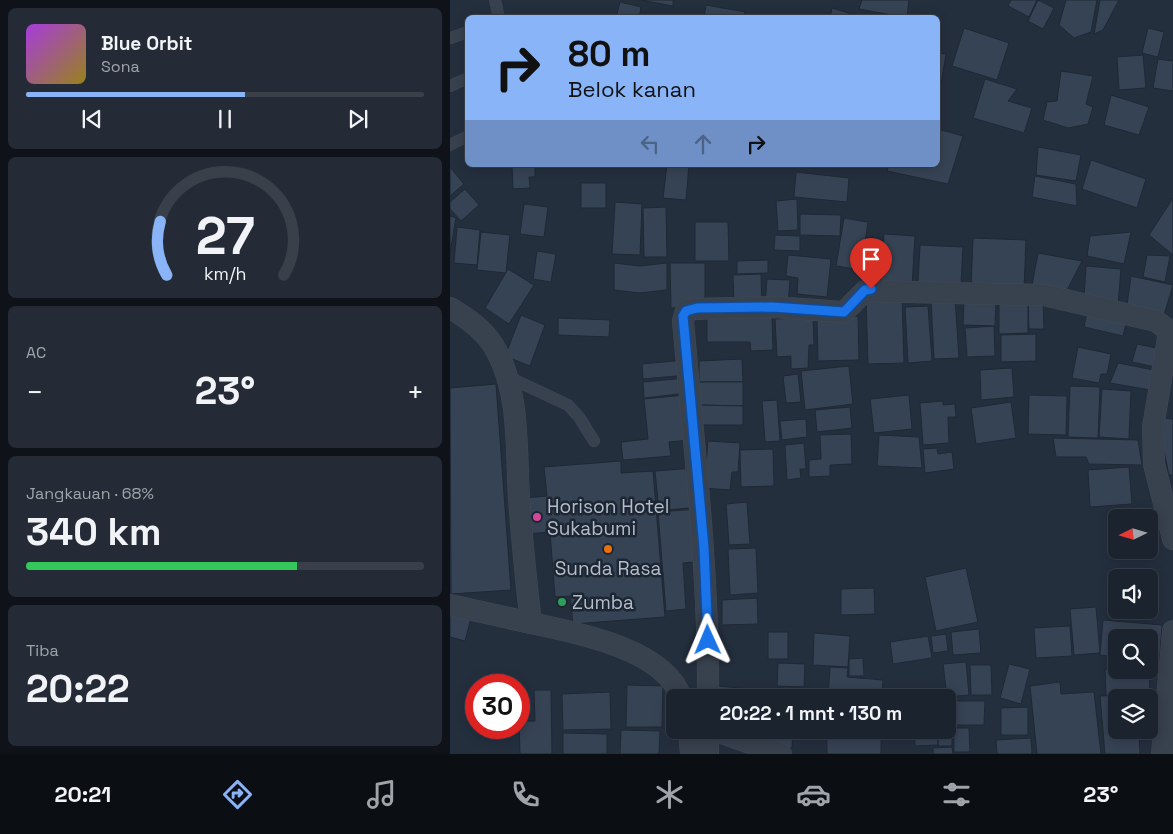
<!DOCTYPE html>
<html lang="id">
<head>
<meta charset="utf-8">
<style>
  :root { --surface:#1b232e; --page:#242b36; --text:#f1f3f6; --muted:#a0a4aa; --line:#39404a; --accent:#8ab4f8 }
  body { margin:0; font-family:"Space Grotesk",sans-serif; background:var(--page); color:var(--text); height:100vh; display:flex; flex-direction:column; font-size:19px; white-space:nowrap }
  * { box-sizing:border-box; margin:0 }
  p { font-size:16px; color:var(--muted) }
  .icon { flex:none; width:28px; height:28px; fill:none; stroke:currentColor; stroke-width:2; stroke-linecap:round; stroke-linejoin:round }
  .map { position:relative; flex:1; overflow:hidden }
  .drawer { display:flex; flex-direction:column; gap:8px; padding:8px; background:#0f1319; width:450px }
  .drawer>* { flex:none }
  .hud { position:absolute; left:15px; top:15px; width:475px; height:152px; border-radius:8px; box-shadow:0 2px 12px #0003,0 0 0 1px var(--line); background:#8ab4f8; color:#111; overflow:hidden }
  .needle { width:32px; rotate:265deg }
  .buttons { position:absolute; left:658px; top:509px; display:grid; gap:10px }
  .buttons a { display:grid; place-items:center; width:50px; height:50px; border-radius:8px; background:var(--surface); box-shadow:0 2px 12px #0003,0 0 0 1px var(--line); font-size:25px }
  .speed { position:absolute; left:15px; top:674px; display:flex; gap:10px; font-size:25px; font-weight:700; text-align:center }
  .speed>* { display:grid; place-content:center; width:65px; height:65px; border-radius:50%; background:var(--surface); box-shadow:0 2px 12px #0003,0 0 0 1px var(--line); line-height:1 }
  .speed .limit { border:8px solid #d22; background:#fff; color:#111 }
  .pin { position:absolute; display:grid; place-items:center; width:42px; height:42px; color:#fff; margin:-51px -21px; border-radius:50% 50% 50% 0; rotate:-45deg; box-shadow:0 0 5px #0007 }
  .pin .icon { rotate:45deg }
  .me { position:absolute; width:55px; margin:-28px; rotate:359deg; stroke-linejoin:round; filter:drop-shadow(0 0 4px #0008) }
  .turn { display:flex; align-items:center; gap:18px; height:105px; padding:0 20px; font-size:22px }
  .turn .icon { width:65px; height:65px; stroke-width:2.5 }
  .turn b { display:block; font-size:35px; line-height:42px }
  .lanes { display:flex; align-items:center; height:48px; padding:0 20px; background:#0003; justify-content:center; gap:25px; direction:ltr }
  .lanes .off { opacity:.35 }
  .big { font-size:38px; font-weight:800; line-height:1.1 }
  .drawer .card { flex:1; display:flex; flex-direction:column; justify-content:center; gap:8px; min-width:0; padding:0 18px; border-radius:8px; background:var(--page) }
  .drawer .dial { align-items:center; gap:0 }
  .dial svg { height:130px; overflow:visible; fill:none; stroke:var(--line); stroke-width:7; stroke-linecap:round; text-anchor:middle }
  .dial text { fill:var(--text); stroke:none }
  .song { display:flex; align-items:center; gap:15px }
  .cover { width:60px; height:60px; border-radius:8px; background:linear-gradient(135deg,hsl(280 70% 55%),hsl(50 70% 35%)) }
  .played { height:5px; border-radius:2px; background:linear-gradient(90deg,var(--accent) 55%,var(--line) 55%) }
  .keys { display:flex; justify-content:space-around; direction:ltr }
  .heat { display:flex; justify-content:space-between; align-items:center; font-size:28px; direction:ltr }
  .charge { height:8px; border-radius:4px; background:linear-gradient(90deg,#34c759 68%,var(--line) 0) }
  .trip { position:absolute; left:216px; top:689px; width:290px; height:50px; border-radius:8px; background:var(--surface); box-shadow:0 2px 12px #0003,0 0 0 1px var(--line); font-weight:800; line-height:50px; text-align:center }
  .menu { display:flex; height:80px; justify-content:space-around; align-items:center; background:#0b0e12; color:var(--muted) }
  .menu .icon { width:35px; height:35px }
  .menu .selected { color:var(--accent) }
  .menu b { font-size:22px; color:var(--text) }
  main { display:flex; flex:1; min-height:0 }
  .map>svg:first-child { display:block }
  .building { fill:#364354; stroke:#1f2835 }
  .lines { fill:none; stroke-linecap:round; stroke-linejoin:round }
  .service-casing { stroke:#414a57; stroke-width:12 }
  .minor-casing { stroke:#414a57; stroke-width:22 }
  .service { stroke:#38414e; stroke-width:11 }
  .minor { stroke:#38414e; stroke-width:21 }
  .route-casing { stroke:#114b97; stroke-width:12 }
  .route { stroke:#1a73e8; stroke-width:9 }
  .hotel-dot { fill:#d1479c; stroke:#1d2633; stroke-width:2 }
  .food-dot { fill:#e8710a; stroke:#1d2633; stroke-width:2 }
  .leisure-dot { fill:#2e9e5b; stroke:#1d2633; stroke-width:2 }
  .labels { text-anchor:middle; stroke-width:5; stroke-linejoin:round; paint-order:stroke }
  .poi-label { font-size:19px; fill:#b4bcc9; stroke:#1d2633; text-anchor:start }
</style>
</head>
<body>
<main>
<section class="drawer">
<div class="card">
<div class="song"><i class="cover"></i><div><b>Blue Orbit</b><p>Sona</p></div></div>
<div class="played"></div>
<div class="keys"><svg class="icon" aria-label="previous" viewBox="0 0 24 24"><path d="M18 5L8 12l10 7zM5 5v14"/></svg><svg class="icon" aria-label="pause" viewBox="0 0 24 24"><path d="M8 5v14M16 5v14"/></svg><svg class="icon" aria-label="next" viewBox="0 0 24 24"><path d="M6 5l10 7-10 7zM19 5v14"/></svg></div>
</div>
<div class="card dial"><svg viewBox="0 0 100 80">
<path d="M14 69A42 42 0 1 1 86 69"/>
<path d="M14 69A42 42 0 0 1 10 36" stroke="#8ab4f8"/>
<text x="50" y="56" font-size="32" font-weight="700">27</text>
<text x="50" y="72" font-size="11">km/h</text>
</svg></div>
<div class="card"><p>AC</p>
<div class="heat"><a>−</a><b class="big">23°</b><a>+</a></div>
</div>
<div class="card"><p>Jangkauan · 68%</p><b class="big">340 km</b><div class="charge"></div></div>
<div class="card"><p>Tiba</p><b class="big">20:22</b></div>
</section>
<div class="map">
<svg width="723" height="754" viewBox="0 0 723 754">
  <rect width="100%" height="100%" fill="#242f3e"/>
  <g class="building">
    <polygon points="191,0 223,0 223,6"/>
    <polygon points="412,0 459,0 457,18 409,9"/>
    <polygon points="561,0 587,0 579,17 558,6"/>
    <polygon points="588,0 604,8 593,29 578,21"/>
    <polygon points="616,0 647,0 641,32 624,38 609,25"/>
    <polygon points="650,0 669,0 653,30 644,34"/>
    <polygon points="170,2 191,7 189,18 166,18"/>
    <polygon points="256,5 295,12 294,18 254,18"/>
    <polygon points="382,8 415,18 380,18"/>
    <polygon points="514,28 559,43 547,80 502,66"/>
    <polygon points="698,28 714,32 708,57 692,53"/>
    <polygon points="488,53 496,54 490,90 488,89"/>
    <polygon points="693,55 696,88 669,90 667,57"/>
    <polygon points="708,59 723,61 723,91 703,88"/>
    <polygon points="611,71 643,76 636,104 643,107 638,124 618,128 593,120 597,102 607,101"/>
    <polygon points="535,79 567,89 558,101 582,108 574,133 523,118"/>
    <polygon points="661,95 699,107 689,135 654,125"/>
    <polygon points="488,129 513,136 498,184 437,171 439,165 488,165"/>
    <polygon points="588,147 631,155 626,181 586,175"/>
    <polygon points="641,160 696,179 687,208 632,189"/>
    <polygon points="62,165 85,165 85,177 79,177 80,188 63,189"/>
    <polygon points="217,165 239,165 236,200 213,198"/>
    <polygon points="0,167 14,184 0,196"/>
    <polygon points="346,172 399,178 397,202 344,197"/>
    <polygon points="585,176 626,184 627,206 582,197"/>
    <rect x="131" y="183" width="25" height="25"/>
    <polygon points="15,189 29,205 11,221 0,209 0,202"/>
    <polygon points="723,198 723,255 699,235"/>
    <polygon points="347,199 348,230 328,231 326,201"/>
    <polygon points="165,202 192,204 190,255 162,254"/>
    <polygon points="74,204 98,207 94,237 70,234"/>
    <polygon points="216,207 217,257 194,257 193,208"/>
    <polygon points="350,214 391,215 390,236 350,235"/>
    <polygon points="0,216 6,218 0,253"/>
    <polygon points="394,218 418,222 411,270 386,266"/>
    <polygon points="245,222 278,222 279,261 245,261"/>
    <polygon points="7,227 30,230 27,265 4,263"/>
    <polygon points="31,232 60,235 56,273 27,270"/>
    <polygon points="681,232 674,264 637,256 640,236"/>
    <polygon points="434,234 465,236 462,287 430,284"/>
    <polygon points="325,235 350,236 350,251 324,250"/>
    <polygon points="523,238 576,240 574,290 521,288"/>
    <polygon points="470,245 513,247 511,284 468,282"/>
    <polygon points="87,251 106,254 101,282 83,279"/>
    <polygon points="588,253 632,261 614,296 581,290"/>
    <polygon points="338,255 381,259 377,297 347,294 348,278 336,276"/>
    <polygon points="697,255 720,256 715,282 693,277"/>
    <polygon points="318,260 318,273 287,274 287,261"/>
    <polygon points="164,263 190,266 217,263 217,290 189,293 164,290"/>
    <polygon points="220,263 255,263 255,307 221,308"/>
    <polygon points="636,266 671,269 668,306 634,297"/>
    <polygon points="58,269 84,285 59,324 35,308"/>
    <polygon points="311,274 312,305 284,306 283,275"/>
    <polygon points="681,276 723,285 714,315 677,305"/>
    <polygon points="317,279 340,280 338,306 315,304"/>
    <polygon points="452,296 454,363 418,364 416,297"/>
    <polygon points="505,298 509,358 484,359 481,299"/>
    <polygon points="514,300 546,301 545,326 513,325"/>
    <polygon points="578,300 593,300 594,329 579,329"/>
    <polygon points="549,301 578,301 578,333 549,334"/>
    <polygon points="478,306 482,361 458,363 455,307"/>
    <polygon points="638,307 678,315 673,336 634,327"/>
    <polygon points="71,315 95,325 80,366 55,356"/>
    <polygon points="322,315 323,350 301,351 300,342 257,342 257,317"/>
    <polygon points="408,316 409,360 368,361 367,318"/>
    <polygon points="363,317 364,345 359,345 358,368 341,369 341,356 327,357 325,319"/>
    <polygon points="108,318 160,320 159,337 108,335"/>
    <polygon points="544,326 545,356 517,357 515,328"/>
    <polygon points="586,334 586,361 551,362 551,335"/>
    <polygon points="687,344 711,349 705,367 682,362"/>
    <polygon points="628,347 661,354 657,374 651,374 649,383 622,378"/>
    <polygon points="292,359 293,382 249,382 249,361"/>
    <polygon points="235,360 237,375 193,379 192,364"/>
    <polygon points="668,363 704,370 700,390 660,383"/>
    <polygon points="399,366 403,404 355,410 351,371"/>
    <polygon points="562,368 564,397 531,400 530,370"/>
    <polygon points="348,374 351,402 336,403 333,376"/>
    <polygon points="236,378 238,393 194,398 193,382"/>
    <polygon points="249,382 293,382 293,406 250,405"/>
    <polygon points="46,384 61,590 1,594 0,388"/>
    <polygon points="620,386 650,387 648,438 618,437"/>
    <polygon points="652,389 681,391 679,439 649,437"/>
    <polygon points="235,395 239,440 219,442 221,456 173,460 171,442 198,439 194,399"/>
    <polygon points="459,395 462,429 424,433 420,399"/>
    <polygon points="579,395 617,396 616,435 578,434"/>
    <polygon points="327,400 330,441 315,442 312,401"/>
    <polygon points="493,401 493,405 505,404 506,417 498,417 499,443 473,445 470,403"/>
    <polygon points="561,402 566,438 526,444 521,408"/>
    <polygon points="250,405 293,406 293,425 250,425"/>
    <polygon points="400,407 402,428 367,432 365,410"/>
    <polygon points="714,418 723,419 723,475 719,475 713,446"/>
    <polygon points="356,419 357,437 332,440 330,421"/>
    <polygon points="401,434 402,464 380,465 380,476 359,477 359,460 371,459 370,435"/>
    <polygon points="429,435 469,437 472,468 427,466"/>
    <polygon points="603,438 688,440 692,465 639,464 636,457 606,457"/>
    <polygon points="258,441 290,443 288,472 282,472 280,490 254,488"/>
    <polygon points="354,443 356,469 350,469 351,478 337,480 335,445"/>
    <polygon points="487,448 488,454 502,452 504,469 475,473 473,449"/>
    <polygon points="323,449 324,486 291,487 290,450"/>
    <polygon points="171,461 171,473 203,471 215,617 123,624 120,596 105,597 100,532 77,534 74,498 97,496 94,467"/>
    <polygon points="679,467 682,504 640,507 638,470"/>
    <polygon points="244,468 247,507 209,511 205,471"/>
    <polygon points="297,502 300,544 279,545 276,504"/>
    <polygon points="249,509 254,561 233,563 236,609 216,611 208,512"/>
    <polygon points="306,548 308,593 280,595 278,549"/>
    <polygon points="516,568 528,622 486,631 475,577"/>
    <polygon points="424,588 425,614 391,615 391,589"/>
    <polygon points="307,598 308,624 272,625 272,600"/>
    <polygon points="646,607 650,653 624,655 620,609"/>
    <polygon points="0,608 22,614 15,641 0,637"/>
    <polygon points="653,620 712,625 709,668 699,667 699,638 666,638 666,657 650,655"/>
    <polygon points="620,626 622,656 586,658 584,628"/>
    <polygon points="529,629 531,653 503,655 501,632"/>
    <rect x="318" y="632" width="20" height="27"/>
    <polygon points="364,633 400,636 398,667 363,665"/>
    <polygon points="496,634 498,651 483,653 481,636"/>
    <polygon points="478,636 482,658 443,664 440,642"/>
    <polygon points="413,658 414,676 399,676 399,659"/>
    <polygon points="516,662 519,695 497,697 493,664"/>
    <polygon points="328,663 355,664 354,687 327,686"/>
    <polygon points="559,664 580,669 571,704 550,698"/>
    <polygon points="520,665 541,665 542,695 521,695"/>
    <polygon points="380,667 398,668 397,677 433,680 432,698 378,698"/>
    <polygon points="699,668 700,693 656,695 655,669 699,670"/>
    <polygon points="610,682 611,694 644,692 651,754 587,754 580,686"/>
    <polygon points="177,685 213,686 212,727 176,727"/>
    <polygon points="267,686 300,689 300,698 265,698"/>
    <polygon points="328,688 347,690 346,698 327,698"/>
    <polygon points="84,690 101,690 102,754 70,754 69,721 85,721"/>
    <polygon points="160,692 161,729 113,730 112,694"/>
    <polygon points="688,694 688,698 666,698 666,730 689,730 690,754 655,754 650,696"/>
    <polygon points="498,701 535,701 534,725 498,725"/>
    <polygon points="578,707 578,735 551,735 551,708"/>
    <polygon points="502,726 502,746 488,746 488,730 498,730 498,727"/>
    <polygon points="504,728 519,728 520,752 504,752"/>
    <polygon points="171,730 210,731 209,754 170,754"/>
    <polygon points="324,730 343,730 342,748 323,746"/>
    <polygon points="464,730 487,730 488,745 465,746"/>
    <polygon points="113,733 157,734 157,754 113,754"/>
    <polygon points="431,733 431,754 377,754 377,734"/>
    <polygon points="581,738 582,754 547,754 546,740"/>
    <polygon points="502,747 503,754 483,754 483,748"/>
  </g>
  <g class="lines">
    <defs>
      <g id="service">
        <polyline points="45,0 49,18"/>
        <polyline points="0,38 18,32"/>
        <polyline points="0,86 18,78"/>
        <polyline points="0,145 18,136"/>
        <polyline points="58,377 118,405 129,417 144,441"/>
      </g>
      <g id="minor">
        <path d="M0,308C19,319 37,332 47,352C70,394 66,451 69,498C72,540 76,581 81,623C124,632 216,649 231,698"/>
        <polyline points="0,605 81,623"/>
        <path d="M258,698C259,572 244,447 233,321L236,311L240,309L322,307L394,312L415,291L594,295L706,321L717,329L718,338L703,427L704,464L723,539"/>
        <polyline points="239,730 241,754"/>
        <polyline points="263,730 331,754"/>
        <polyline points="258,754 258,730"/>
        <polyline points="712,754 723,631"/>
      </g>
    </defs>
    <use href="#service" class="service-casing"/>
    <use href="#minor" class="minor-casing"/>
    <use href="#service" class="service"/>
    <use href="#minor" class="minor"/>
  </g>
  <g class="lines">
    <defs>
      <polyline id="route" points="258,640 254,548 233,316 236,311 247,308 322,307 394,312 415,290 421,289"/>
    </defs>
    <use href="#route" class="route-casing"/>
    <use href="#route" class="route"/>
  </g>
  <circle class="hotel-dot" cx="87" cy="517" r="5"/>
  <circle class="food-dot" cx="158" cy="549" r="5"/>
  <circle class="leisure-dot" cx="112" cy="602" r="5"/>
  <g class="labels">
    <g class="poi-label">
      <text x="97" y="513">Horison Hotel<tspan x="97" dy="22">Sukabumi</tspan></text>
      <text x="158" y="575" text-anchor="middle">Sunda Rasa</text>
      <text x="122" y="609">Zumba</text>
    </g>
  </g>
</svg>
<div class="buttons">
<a><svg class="needle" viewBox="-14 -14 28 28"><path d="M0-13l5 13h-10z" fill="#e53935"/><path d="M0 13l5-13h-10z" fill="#a0a4aa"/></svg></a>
<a><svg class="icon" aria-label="sound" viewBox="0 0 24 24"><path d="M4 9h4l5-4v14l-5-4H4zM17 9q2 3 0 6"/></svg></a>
<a><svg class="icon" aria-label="search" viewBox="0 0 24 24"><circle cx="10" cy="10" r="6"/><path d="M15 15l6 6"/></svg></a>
<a><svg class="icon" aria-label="layers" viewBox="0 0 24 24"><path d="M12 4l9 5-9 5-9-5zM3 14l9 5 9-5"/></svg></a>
</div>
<div class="speed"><div class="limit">30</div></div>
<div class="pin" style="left:421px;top:289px;background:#d93025"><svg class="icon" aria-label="arrive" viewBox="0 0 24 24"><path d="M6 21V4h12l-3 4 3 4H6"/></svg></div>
<svg class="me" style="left:258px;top:640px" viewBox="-20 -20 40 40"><path d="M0-17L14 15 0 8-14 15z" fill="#1a73e8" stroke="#fff" stroke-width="4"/></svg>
<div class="trip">20:22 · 1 mnt · 130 m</div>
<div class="hud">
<div class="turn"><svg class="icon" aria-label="right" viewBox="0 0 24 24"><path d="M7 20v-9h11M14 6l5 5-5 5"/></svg><div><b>80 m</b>Belok kanan</div></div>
<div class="lanes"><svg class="icon off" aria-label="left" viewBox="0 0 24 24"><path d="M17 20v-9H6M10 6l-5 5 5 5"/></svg><svg class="icon off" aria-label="ahead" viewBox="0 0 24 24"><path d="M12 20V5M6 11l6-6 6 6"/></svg><svg class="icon" aria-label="right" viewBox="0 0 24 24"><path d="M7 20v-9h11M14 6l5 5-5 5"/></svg></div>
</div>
</div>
</main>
<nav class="menu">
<b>20:21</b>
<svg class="icon selected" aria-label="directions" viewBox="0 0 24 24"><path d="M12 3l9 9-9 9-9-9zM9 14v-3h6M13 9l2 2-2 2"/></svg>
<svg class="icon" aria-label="music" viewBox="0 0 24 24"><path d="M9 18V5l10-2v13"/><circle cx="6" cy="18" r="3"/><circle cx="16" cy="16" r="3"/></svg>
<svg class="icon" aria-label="phone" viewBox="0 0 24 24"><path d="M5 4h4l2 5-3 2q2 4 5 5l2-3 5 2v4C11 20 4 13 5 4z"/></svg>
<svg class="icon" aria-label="climate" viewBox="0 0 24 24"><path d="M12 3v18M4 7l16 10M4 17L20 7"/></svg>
<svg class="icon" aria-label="car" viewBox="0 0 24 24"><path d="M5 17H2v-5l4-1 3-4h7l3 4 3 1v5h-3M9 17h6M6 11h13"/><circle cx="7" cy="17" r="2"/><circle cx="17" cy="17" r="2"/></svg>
<svg class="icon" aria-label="filters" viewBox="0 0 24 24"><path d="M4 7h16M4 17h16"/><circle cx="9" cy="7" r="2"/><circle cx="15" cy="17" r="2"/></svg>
<b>23°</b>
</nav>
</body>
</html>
